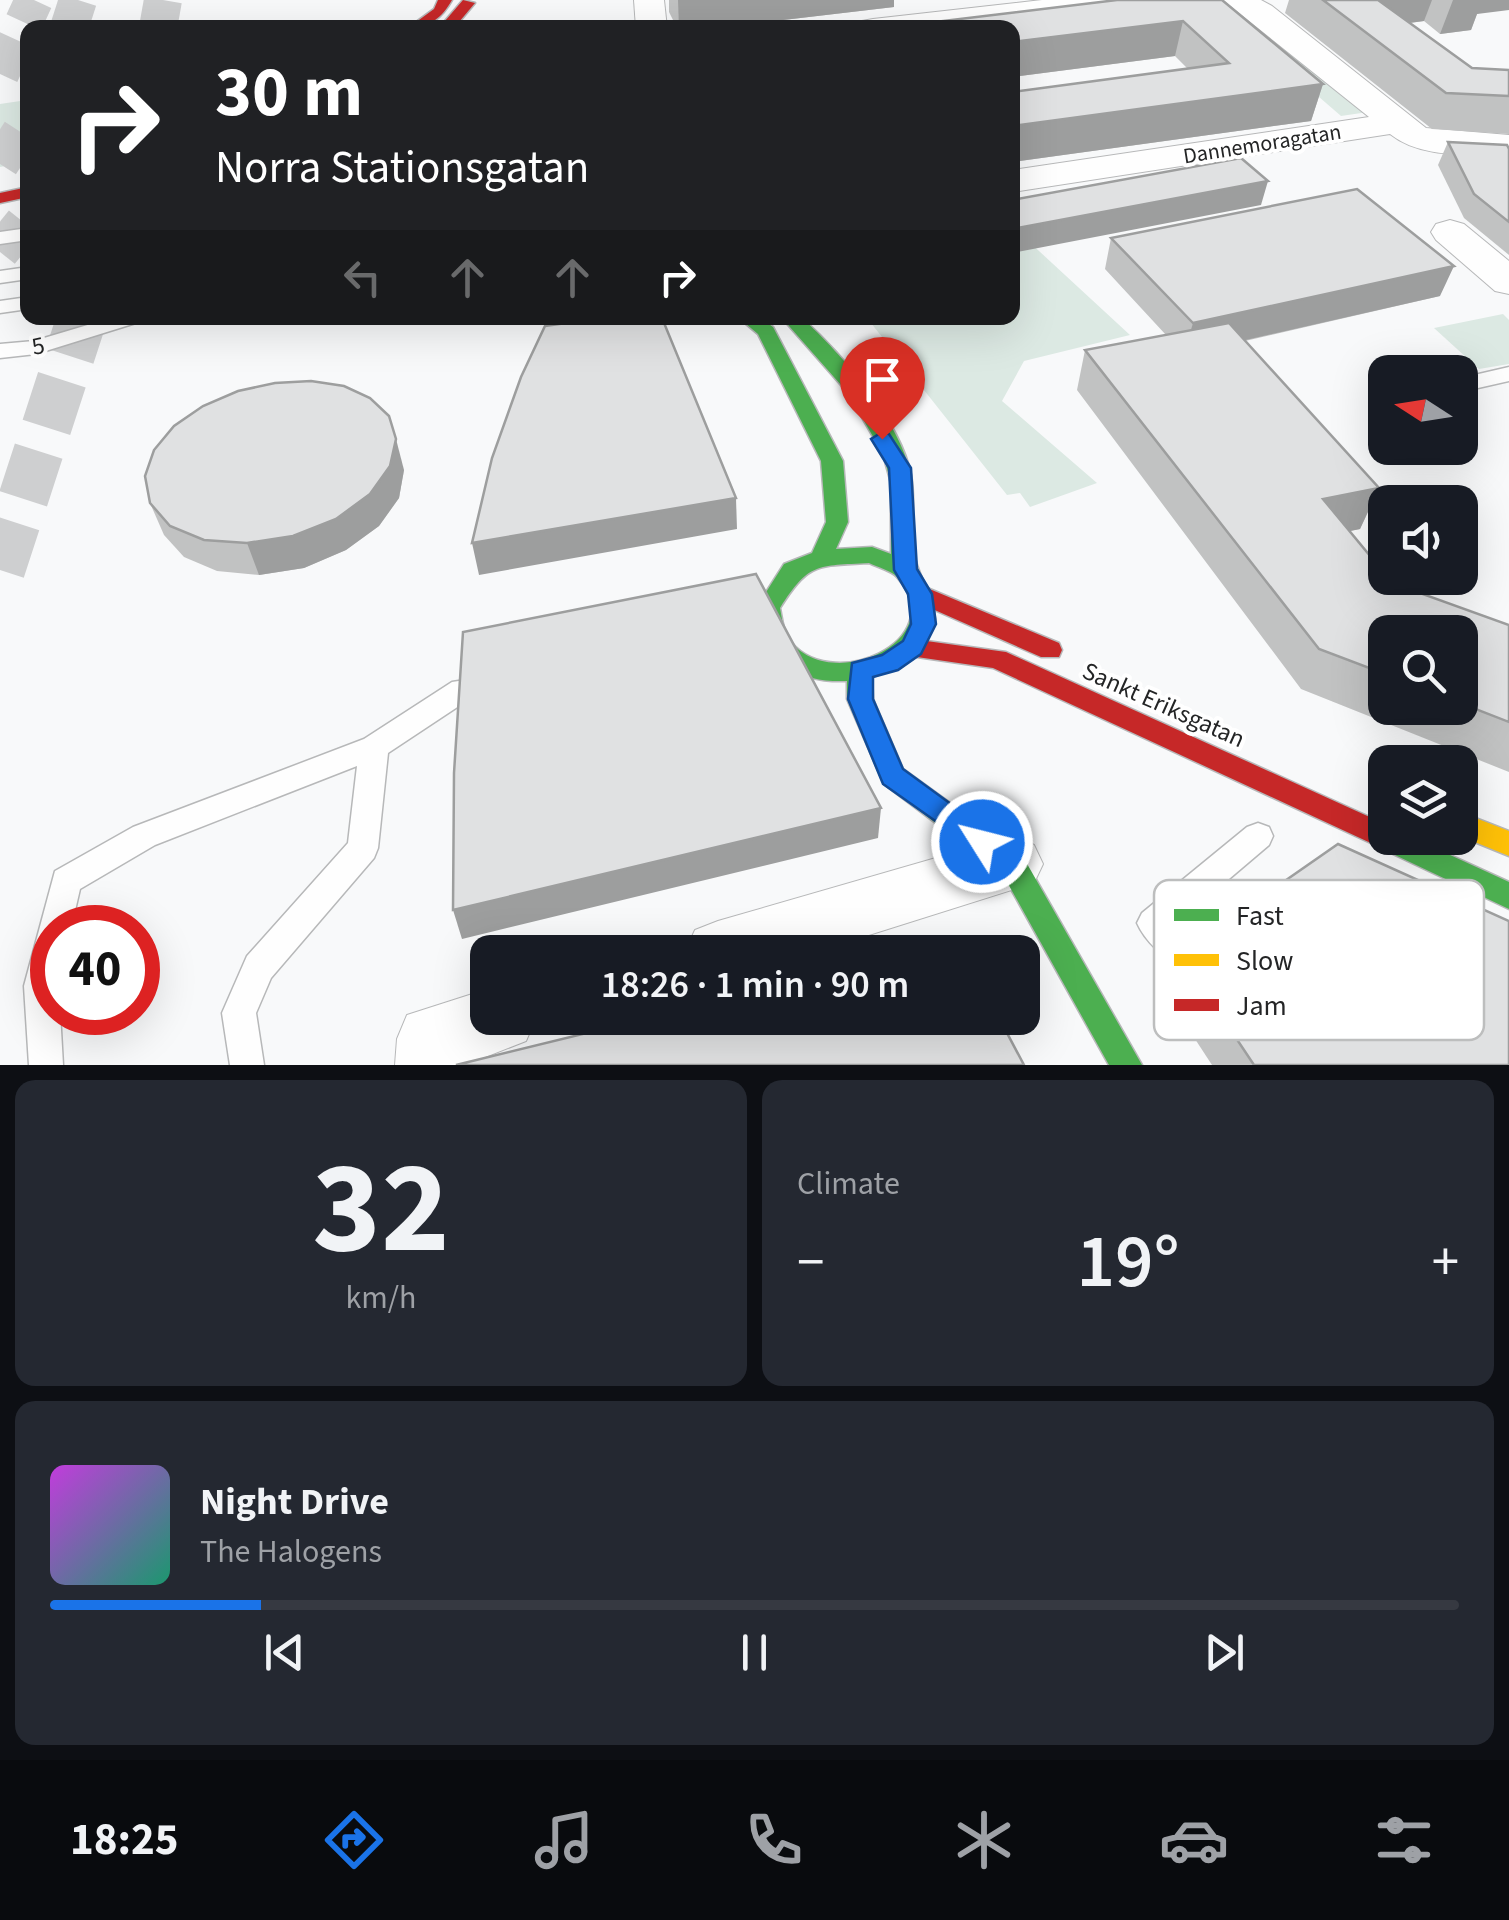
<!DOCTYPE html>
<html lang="en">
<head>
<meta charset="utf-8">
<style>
  :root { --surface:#171b24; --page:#242831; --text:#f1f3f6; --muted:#9ea1a6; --line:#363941; --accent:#1a73e8 }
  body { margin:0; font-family:"Source Sans 3",sans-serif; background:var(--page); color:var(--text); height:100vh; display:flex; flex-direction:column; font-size:38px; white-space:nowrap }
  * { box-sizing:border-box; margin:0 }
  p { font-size:32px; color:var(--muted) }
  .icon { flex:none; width:55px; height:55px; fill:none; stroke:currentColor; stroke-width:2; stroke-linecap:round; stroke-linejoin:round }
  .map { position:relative; height:1065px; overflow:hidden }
  .drawer { display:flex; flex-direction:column; gap:15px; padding:15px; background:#0d0f14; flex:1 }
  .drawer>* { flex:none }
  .guide { position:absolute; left:20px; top:20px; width:1000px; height:305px; border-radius:20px; box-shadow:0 10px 40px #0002; background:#202124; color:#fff; overflow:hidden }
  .needle { width:65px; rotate:282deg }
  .buttons { position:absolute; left:1368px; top:355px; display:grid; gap:20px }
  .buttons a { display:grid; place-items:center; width:110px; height:110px; border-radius:20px; background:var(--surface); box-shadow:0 10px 40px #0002; font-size:50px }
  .speed { position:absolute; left:30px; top:905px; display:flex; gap:20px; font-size:50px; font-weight:700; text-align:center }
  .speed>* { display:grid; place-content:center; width:130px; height:130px; border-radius:50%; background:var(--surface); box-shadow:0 10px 40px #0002; line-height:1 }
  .speed .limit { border:15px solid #d22; background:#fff; color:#111 }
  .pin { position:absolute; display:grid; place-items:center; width:85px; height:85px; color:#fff; margin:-102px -42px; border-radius:50% 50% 50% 0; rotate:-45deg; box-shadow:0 0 10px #0007 }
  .pin .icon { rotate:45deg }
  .me { position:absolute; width:110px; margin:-55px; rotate:306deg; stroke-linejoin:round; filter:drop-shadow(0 0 8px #0008) }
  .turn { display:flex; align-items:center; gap:35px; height:210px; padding:0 30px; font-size:45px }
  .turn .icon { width:130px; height:130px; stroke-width:2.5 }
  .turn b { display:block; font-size:70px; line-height:85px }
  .lanes { display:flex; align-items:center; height:95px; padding:0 30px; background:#0003; justify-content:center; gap:50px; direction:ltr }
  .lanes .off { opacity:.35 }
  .big { font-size:75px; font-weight:600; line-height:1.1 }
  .drawer .tile { flex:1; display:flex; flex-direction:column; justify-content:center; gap:15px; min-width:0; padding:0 35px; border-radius:20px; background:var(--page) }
  .drawer .dial { align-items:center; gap:0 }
  .dial b { font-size:130px; line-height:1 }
  .song { display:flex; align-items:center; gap:30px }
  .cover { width:120px; height:120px; border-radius:15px; background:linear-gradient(135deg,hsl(290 70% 55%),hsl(160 70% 35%)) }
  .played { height:10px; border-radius:5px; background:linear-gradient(90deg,var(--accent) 15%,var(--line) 15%) }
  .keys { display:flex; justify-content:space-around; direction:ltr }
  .heat { display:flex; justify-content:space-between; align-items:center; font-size:55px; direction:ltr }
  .drawer .tiles { flex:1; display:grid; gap:15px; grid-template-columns:1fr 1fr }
  .tile:last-child { grid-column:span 2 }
  .trip { position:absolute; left:470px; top:935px; width:570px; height:100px; border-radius:20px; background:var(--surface); box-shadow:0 10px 40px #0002; font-weight:600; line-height:100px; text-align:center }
  .tabs { display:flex; height:160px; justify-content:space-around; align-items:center; background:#090b0e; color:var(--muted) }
  .tabs .icon { width:70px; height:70px }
  .tabs .selected { color:var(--accent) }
  .tabs b { font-size:45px; color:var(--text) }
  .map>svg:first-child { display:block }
  .green { fill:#dce9e3 }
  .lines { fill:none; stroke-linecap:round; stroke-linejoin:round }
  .highway-tunnel-far1 { stroke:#cecfd0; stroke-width:38; stroke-dasharray:38 19; stroke-linecap:butt }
  .highway-tunnel { stroke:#cecfd0; stroke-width:50; stroke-dasharray:50 25; stroke-linecap:butt }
  .lane-casing { stroke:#b7b8b9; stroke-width:3 }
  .street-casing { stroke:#b7b8b9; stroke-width:2 }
  .fast-casing { stroke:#b7b8b9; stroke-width:3 }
  .slow-casing { stroke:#b7b8b9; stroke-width:3 }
  .jam-casing { stroke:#b7b8b9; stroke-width:3 }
  .lane { fill:#fefefe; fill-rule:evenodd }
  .street { fill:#fefefe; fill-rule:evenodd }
  .fast { fill:#4caf50; fill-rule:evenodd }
  .slow { fill:#ffc107; fill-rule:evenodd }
  .jam { fill:#c62828; fill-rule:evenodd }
  .wall { fill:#c1c2c2; fill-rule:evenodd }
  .shaded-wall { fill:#9d9e9e }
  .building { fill:#e0e1e2; stroke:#9d9e9e; stroke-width:2.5 }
  .route { fill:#1a73e8; stroke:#114b97; stroke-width:2.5 }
  .labels { text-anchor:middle; stroke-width:8; stroke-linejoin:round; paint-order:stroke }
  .far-street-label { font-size:22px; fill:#242526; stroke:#fff }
  .street-label { font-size:25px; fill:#242526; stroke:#fff }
  .key { fill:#fff; stroke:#bdbebe; stroke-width:2.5 }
  .key-label { font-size:28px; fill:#242526 }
</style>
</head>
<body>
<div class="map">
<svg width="1509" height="1065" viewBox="0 0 1509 1065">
  <rect width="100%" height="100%" fill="#f8f9fa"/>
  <g class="green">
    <polygon points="1259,15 1375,111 1341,116 1229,19"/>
    <polygon points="27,100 27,162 0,167 0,104"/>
    <polygon points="1013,227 1130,335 1024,361 1002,401 1097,483 1030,507 1020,493 1007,495 867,318 1012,318"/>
    <polygon points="1503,314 1509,320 1509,364 1479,369 1434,328"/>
  </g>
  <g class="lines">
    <g class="highway-tunnel-far1">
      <polyline points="69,28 78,0"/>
      <polyline points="158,28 163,0"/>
      <polyline points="0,74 34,0"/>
      <polyline points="0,164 28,121"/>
      <polyline points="0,252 28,217"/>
    </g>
    <polyline class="highway-tunnel" points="0,570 82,318"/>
    <defs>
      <g id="lane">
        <polygon points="28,228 28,240 0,244 0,232"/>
        <polygon points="28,267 28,279 0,283 0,271"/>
        <polygon points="28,297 28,309 0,313 0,301"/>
        <polygon points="111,318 142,318 139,322 36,354 0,358 0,344 34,341"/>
        <polygon points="1509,367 1509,381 1478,388 1467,381 1470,376"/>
        <polygon points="491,676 501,679 505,687 501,695 468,700 388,753 378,848 374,858 271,978 256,1013 264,1065 230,1065 222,1013 247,956 348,843 357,766 155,845 80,889 71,928 52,928 52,1012 60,1012 63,1065 29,1065 24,986 55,871 133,827 364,739 452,682"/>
        <path d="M1258,823L1269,827L1273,836L1269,845L1176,924L1194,940L1198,951L1194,962L1182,966C1164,959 1145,941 1137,923L1142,913L1247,827Z"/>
      </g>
      <g id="street">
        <polygon points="634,0 664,0 667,28 636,28"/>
        <polygon points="1042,0 1138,0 1134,6 1123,9 960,28 858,28 862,21 873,19"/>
        <path d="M1223,0H1261L1272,6L1426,128L1509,135V157C1471,154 1421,159 1390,134L1012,192V170L1369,117Z"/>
        <polygon points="1450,220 1464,224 1509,261 1509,294 1495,291 1436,240 1431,232 1436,224"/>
        <polygon points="1012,836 1034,845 1043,864 1034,883 815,952 685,952 695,930 718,921"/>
        <polygon points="488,989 488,1018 536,1018 526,1041 465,1065 395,1065 397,1039 407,1015"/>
      </g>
      <g id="fast">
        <path d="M739,318H760L773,327L843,461L848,522L836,549L872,547L891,554V483L883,454L848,393L782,318H802C842,354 900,421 911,475C916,501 910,527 914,553C917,576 934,595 935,619C928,650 902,668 872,677L873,699L903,769L1022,855L1142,1065H1109L1002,873L884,784L847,699V681C793,683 767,660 756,608L784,564L812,553L826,522L821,461L758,334ZM869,563C877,567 892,571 897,577C954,641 828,697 788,638C783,630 782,618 780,608C809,562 817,566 869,563Z"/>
        <polygon points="1385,826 1385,838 1413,838 1509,882 1509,909 1376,846 1372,838 1376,830"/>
      </g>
      <polygon id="slow" points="1460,812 1509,831 1509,856 1460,836"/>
      <g id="jam">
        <path d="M438,0H452C442,18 429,28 408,28L434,9Z"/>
        <polygon points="463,0 475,3 454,28 439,28"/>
        <polygon points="28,187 28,197 0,203 0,193"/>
        <polygon points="920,585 1059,643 1062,650 1059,657 1041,657 912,600 908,594 912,588"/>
        <polygon points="912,639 1006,652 1385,824 1385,838 1399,838 1395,845 1385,849 1375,845 993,668 903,655 900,648 903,641"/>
      </g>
    </defs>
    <use href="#lane" class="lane-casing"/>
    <use href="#street" class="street-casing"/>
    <use href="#fast" class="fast-casing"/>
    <use href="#slow" class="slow-casing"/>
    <use href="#jam" class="jam-casing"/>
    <use href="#lane" class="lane"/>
    <use href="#street" class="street"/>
    <use href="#fast" class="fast"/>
    <use href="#slow" class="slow"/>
    <use href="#jam" class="jam"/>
  </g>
  <g class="wall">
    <polygon points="669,0 894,0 894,7 714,28 677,28 669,12"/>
    <polygon points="1222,0 1323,84 1311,121 1012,162 1012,92 1188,69 1175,56 1012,77"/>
    <polygon points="1289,0 1509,0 1477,14 1471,30 1440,34 1424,21 1410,23 1472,68 1509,70 1509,134 1432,129 1285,13"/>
    <polygon points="1448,142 1509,149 1509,255 1464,218 1438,165"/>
    <path d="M1111,238L1440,296L1245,341L1379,488L1360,529L1349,531L1392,583L1509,625V772L1301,689L1077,390L1085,350L1166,335L1105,269ZM1385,632H1460V708H1385Z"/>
    <polygon points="404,470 399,498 379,526 346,550 304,568 259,575 217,571 184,557 164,535 150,503"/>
    <polygon points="1180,954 1509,1065 1212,1065 1163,990"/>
  </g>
  <g class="shaded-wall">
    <polygon points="678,0 894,0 894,7 714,28 679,28"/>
    <polygon points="1370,0 1432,0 1424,21 1362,29"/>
    <polygon points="1453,0 1509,0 1509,10 1477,14 1471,30 1440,34"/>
    <polygon points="1183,21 1175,56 1012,77 1012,42"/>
    <polygon points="1323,84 1311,121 1012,162 1012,126"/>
    <polygon points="1268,181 1261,205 1012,253 1012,229"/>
    <polygon points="1454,266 1440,296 1184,354 1193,323"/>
    <polygon points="396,439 404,470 399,498 379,526 346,550 304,568 259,575 247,543"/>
    <polygon points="1379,488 1360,529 1307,540 1323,499"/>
    <polygon points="736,498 737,529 479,575 472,543"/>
    <polygon points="881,808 878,838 462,939 453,910"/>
  </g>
  <g class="building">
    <polygon points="1117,0 1222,0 1323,84 1012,126 1012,92 1229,63 1183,21 1012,42 1012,28 885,28"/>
    <polygon points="1323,0 1378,0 1472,68 1509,70 1509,96 1446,93"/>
    <polygon points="1448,142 1507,145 1509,149 1509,222 1474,194"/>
    <polygon points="1241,158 1268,181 1012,229 1012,200"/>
    <polygon points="1357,189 1454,266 1193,323 1111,238"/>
    <polygon points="602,318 662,318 736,498 472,543 492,458 521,377 545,326"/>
    <polygon points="1229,323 1379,488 1323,499 1385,574 1385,578 1388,578 1392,583 1509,625 1509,722 1460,703 1460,632 1385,632 1385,674 1319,649 1085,350"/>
    <polygon points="311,381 344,386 370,398 389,416 396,439 390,466 370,494 336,519 293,536 247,543 204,540 170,526 150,503 145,476 154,450 174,426 203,406 238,391 275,383"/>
    <polygon points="756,574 881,808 453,910 454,773 463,632"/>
    <polygon points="1338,844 1509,921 1509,1065 1254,1065 1180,954"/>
    <polygon points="960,940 966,952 910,952"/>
    <polygon points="648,1018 999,1018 1024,1065 456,1065"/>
  </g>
  <polygon class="route" points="882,432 889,434 911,468 917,569 932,594 936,624 921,654 898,670 873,677 873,699 903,769 992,834 996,842 992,851 982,854 883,784 848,699 852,663 882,655 903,641 911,624 908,594 894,570 889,468 871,439"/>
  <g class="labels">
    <g class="far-street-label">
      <text transform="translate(1262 143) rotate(-9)" y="8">Dannemoragatan</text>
    </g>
    <g class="street-label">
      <text transform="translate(38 345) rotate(-12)" y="9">5</text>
      <text transform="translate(1164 704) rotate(24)" y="9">Sankt Eriksgatan</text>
    </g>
  </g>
  <rect x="1154" y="880" width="330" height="160" rx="15" class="key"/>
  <rect x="1174" y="909" width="45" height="12" fill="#4caf50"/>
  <rect x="1174" y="954" width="45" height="12" fill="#ffc107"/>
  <rect x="1174" y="999" width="45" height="12" fill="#c62828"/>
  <g class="key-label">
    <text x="1236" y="925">Fast</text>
    <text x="1236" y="970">Slow</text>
    <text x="1236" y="1015">Jam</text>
  </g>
</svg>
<div class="buttons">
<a><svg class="needle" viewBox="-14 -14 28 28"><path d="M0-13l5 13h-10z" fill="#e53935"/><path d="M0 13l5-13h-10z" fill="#9ea1a6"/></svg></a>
<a><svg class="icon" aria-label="sound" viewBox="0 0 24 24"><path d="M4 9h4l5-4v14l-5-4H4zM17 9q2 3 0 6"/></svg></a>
<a><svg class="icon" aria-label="search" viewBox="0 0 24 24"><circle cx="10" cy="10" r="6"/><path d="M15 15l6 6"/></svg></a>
<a><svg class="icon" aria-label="layers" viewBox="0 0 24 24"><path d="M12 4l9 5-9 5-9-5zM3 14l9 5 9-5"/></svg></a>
</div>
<div class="speed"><div class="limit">40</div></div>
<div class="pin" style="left:882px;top:439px;background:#d93025"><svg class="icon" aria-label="arrive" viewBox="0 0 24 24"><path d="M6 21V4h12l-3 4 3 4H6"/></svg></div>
<svg class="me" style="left:982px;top:842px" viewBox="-20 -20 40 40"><circle r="17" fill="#1a73e8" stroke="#fff" stroke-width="3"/><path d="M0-11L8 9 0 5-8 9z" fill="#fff"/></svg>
<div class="trip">18:26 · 1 min · 90 m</div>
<div class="guide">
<div class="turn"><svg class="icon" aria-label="right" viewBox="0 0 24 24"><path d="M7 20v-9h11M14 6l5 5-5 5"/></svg><div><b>30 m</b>Norra Stationsgatan</div></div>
<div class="lanes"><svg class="icon off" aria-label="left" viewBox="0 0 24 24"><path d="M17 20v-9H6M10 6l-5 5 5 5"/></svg><svg class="icon off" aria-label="ahead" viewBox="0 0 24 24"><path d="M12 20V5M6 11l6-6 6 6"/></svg><svg class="icon off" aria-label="ahead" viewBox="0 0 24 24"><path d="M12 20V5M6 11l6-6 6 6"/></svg><svg class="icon" aria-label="right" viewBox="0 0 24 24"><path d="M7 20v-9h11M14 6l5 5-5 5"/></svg></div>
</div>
</div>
<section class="drawer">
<div class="tiles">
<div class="tile dial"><b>32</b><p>km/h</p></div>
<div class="tile"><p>Climate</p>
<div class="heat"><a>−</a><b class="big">19°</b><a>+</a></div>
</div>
<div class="tile">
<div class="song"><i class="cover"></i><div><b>Night Drive</b><p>The Halogens</p></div></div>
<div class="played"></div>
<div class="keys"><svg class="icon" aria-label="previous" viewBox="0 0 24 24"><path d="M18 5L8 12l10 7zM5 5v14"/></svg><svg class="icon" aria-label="pause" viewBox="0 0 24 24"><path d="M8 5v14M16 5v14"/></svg><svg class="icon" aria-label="next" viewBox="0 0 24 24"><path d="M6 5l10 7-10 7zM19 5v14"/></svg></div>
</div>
</div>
</section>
<nav class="tabs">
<b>18:25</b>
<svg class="icon selected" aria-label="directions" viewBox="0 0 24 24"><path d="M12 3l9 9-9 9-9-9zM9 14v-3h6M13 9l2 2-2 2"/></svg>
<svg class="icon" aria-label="music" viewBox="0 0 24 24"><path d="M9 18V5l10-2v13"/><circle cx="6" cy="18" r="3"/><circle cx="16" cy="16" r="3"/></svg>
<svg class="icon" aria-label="phone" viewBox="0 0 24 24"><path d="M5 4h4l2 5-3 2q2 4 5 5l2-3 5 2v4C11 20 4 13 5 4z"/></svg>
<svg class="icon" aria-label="climate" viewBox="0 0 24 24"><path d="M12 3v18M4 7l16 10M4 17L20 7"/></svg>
<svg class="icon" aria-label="car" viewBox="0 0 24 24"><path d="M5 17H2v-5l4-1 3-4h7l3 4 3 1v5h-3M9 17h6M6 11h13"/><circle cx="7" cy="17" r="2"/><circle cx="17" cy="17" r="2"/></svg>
<svg class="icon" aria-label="filters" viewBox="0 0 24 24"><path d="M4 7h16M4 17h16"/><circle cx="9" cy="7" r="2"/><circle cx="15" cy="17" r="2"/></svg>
</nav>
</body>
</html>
